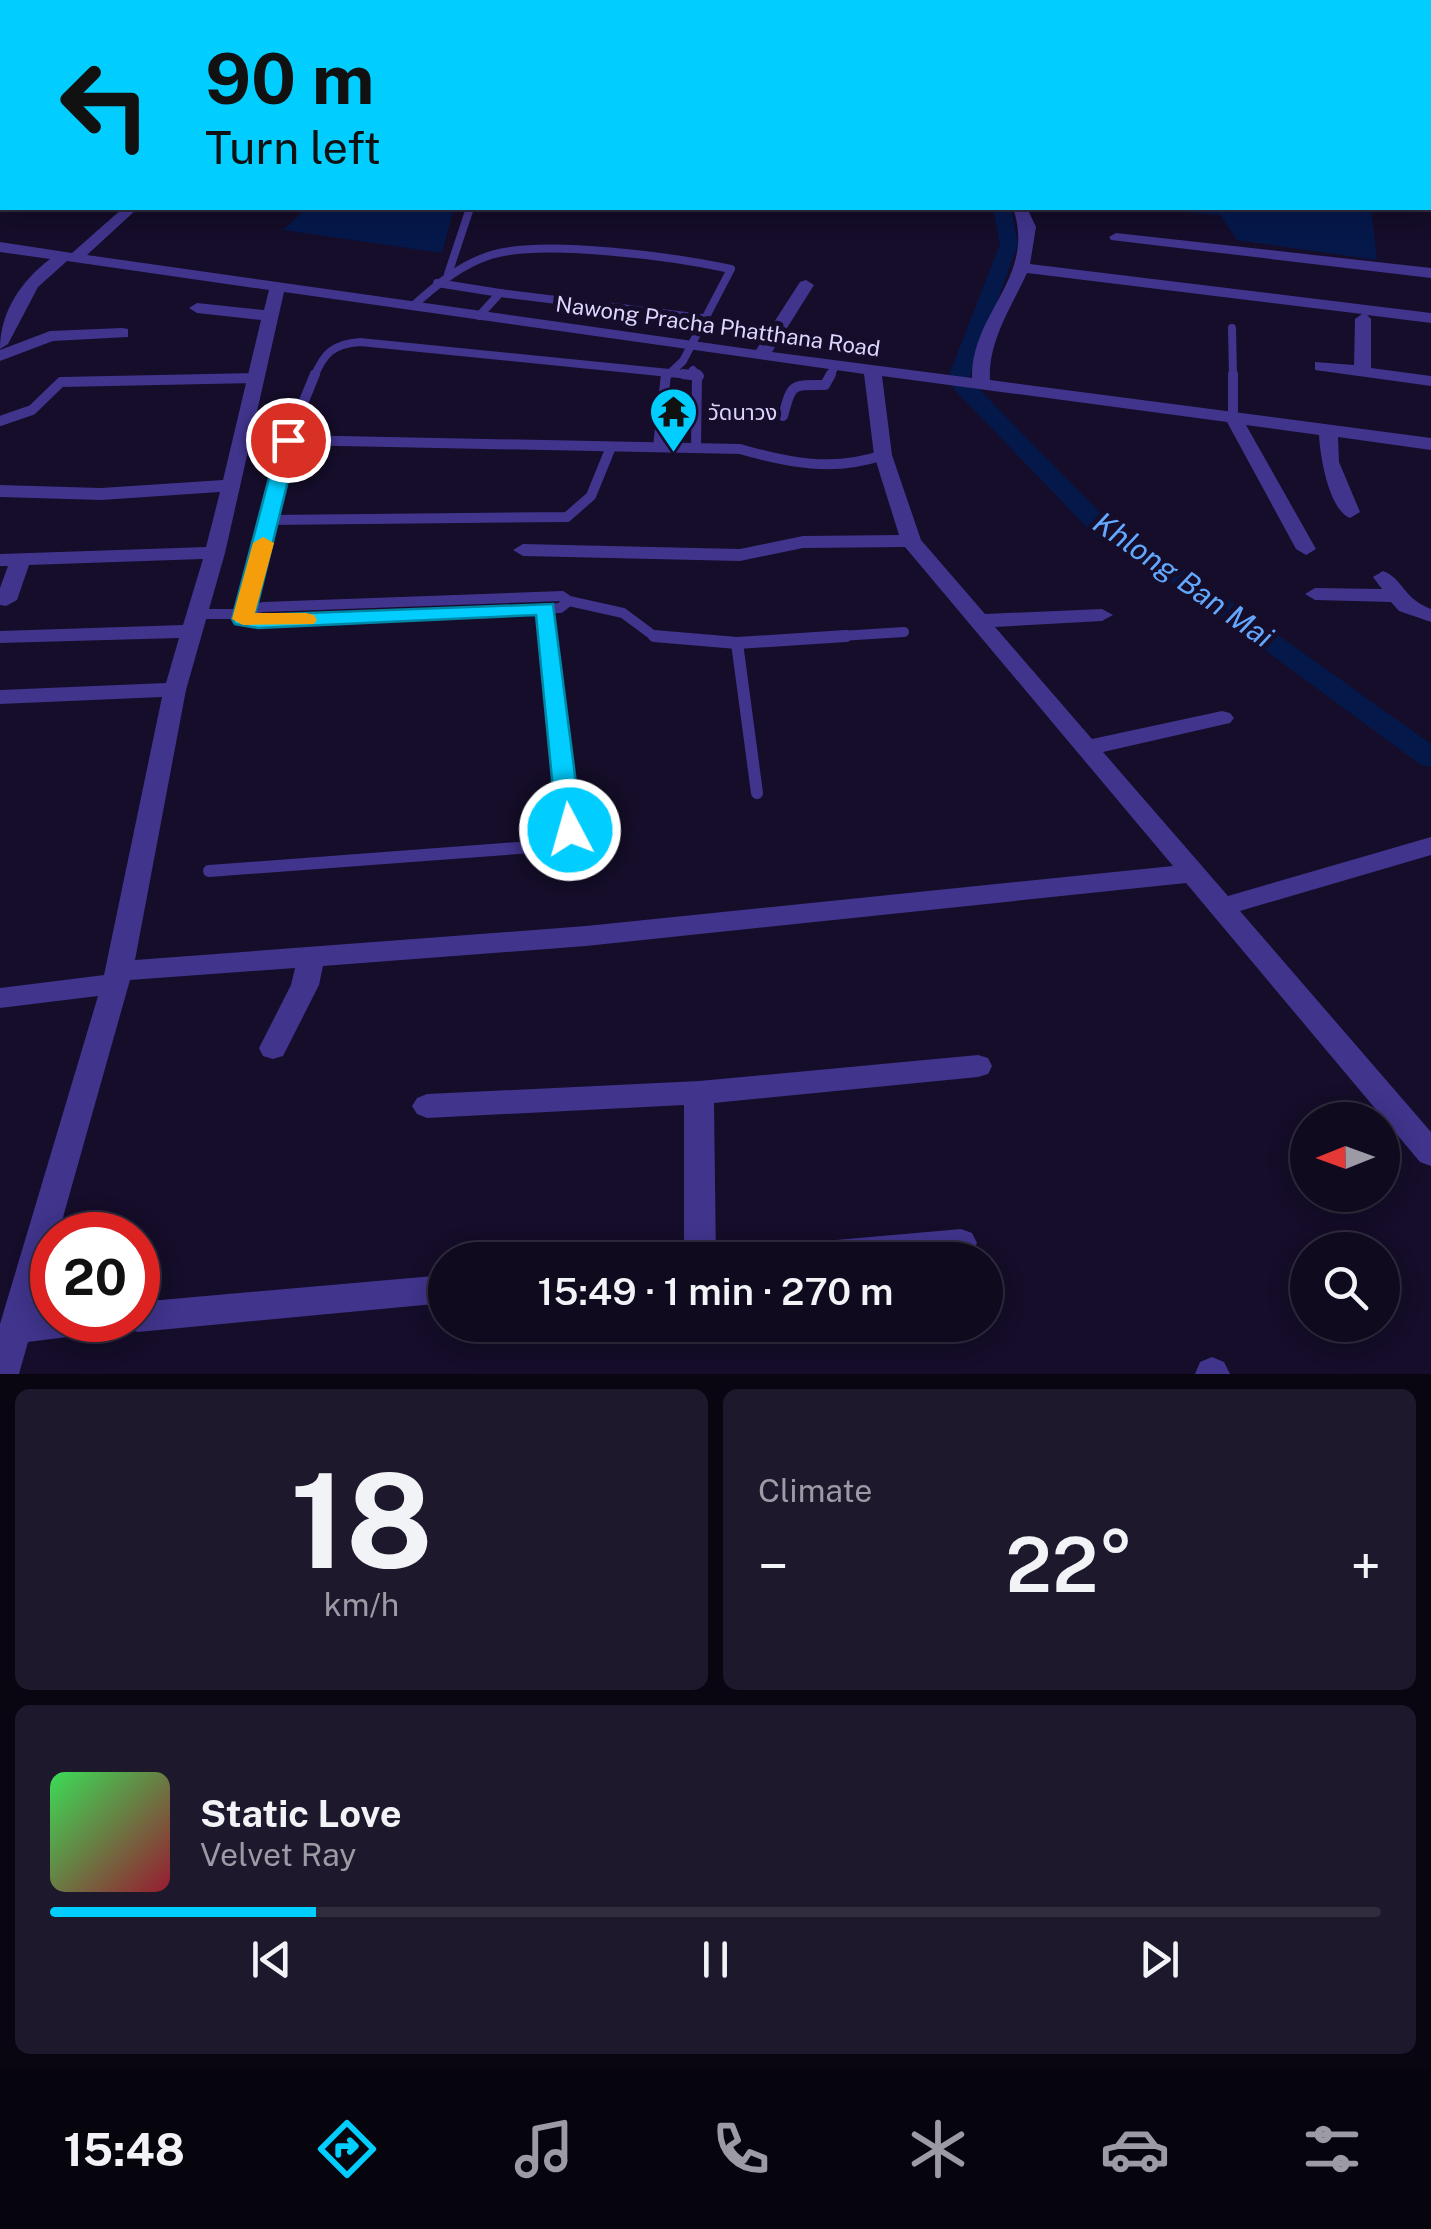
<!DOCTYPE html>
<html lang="en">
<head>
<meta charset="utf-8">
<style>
  :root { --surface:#100a1f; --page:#1e182c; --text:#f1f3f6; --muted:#9c9aa4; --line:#302b3d; --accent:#01ceff }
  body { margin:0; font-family:"Public Sans","Noto Sans Thai",sans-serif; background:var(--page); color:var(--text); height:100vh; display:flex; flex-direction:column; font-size:38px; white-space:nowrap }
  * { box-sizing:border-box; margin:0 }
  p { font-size:32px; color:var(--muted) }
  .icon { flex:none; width:55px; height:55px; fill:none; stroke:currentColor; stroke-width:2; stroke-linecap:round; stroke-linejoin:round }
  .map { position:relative; height:1374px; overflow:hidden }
  .details { display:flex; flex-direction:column; gap:15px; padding:15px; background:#090611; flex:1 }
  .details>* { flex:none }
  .banner { position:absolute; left:0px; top:0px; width:1432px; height:210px; box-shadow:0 5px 25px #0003,0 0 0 2px var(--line); background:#01ceff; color:#111; overflow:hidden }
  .needle { width:65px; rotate:269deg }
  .controls { position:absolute; left:1290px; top:1102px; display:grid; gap:20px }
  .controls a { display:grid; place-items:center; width:110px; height:110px; border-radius:50%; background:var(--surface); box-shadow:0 5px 25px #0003,0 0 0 2px var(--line); font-size:50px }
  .speed { position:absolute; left:30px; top:1212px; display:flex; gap:20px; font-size:50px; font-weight:700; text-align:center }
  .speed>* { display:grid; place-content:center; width:130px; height:130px; border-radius:50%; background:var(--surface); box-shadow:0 5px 25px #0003,0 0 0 2px var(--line); line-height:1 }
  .speed .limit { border:15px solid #d22; background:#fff; color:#111 }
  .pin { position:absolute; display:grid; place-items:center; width:85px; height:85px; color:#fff; margin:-42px; border:5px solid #fff; border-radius:50%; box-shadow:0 2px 10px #0007 }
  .me { position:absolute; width:110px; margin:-55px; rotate:354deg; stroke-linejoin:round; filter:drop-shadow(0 0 8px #0008) }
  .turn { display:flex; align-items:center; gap:35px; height:210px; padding:0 40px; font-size:45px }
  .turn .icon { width:130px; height:130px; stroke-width:2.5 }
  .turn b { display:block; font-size:70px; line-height:85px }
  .big { font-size:75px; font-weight:600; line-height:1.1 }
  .details .tile { flex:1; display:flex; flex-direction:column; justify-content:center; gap:15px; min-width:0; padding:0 35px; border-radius:15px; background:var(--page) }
  .details .dial { align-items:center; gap:0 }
  .dial b { font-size:130px; line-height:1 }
  .song { display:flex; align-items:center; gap:30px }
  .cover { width:120px; height:120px; border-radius:15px; background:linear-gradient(135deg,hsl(130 70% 55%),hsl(350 70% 35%)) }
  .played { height:10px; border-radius:5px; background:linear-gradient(90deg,var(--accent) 20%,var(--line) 20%) }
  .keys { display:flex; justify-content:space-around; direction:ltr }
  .heat { display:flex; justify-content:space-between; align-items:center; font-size:55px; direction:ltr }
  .details .tiles { flex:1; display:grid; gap:15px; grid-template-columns:1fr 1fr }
  .tile:last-child { grid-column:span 2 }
  .trip { position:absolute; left:428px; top:1242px; width:575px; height:100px; border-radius:50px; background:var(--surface); box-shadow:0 5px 25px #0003,0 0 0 2px var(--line); font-weight:600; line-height:100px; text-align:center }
  .menu { display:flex; height:160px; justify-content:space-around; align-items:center; background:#06040c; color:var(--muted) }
  .menu .icon { width:70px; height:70px }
  .menu .on { color:var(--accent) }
  .menu b { font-size:45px; color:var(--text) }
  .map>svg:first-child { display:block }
  .water { fill:#05184a }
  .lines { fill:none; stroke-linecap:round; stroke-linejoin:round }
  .canal { fill:#05184a; fill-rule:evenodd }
  .lane-far2 { stroke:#40348c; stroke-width:8 }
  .lane-far1 { stroke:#40348c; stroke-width:10 }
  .lane { stroke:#40348c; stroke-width:12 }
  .street { fill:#40348c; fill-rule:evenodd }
  .route { fill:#01ceff; stroke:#0186a6; stroke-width:2.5 }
  .slow { fill:#f59e0b }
  .labels { text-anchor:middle; stroke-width:10; stroke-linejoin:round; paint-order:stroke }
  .far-street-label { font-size:22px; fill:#ded5ff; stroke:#150d29 }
  .far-poi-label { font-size:22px; fill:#ded5ff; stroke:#150d29; text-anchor:start }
  .water-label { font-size:30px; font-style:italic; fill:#63a8ff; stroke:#150d29 }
</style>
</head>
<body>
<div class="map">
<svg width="1431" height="1374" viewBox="0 0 1431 1374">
  <rect width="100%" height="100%" fill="#150d29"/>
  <g class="water">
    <polygon points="307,208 454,208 442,253 283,230"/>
    <polygon points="1133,208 1371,208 1377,260 1237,240 1220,215"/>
  </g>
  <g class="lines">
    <g class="canal">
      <polygon points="1045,0 1059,0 1059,2 1046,2"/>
      <polygon points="993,208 1011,208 1018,244 969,379 1116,529 1201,580 1431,744 1431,767 1421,765 1183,590 1098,539 950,385 947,380 1000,244"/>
    </g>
    <g class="lane-far2">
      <polyline points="448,274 470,208"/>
      <polyline points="437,283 500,293"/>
      <path d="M413,306C436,285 460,265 491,255C544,239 675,257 731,269L683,361L666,377"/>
      <polyline points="479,316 500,293 702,318"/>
      <polyline points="1232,328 1233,377"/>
      <polyline points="693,370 699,377"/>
      <path d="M314,377C324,353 333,344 360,342L699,376"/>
      <polyline points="829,377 836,365"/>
    </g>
    <g class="lane-far1">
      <polyline points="683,374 699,376"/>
      <polyline points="1233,374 1233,417"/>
      <path d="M783,416C792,383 791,385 825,385L831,374"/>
      <polyline points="0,421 32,410 61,382 257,378"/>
      <path d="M240,439L740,449C788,463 834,472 883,455"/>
      <polyline points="658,447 666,374"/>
      <polyline points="696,448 697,374"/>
      <polyline points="270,520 567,517 591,496 611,447"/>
      <polygon points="562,596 569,601 560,608 258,622 234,614 263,607"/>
      <polyline points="569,601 623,613 654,636 675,638"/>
      <polyline points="546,608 549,638"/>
      <polyline points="198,614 234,614"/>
      <polyline points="244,616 288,440 315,374"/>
      <polyline points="808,638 904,632"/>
    </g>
    <g class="lane">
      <polyline points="654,636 737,643 846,636"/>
      <polyline points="737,643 757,793"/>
      <polyline points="209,871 559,845 570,830 549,636"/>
    </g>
    <g class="street">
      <rect x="1430" y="67" width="1" height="8"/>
      <polygon points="2,71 2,82 0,83 0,72"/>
      <rect x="1430" y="107" width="1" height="8"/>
      <rect x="1430" y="145" width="1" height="8"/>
      <rect x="1430" y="182" width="1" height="8"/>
      <path d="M123,208H138L87,255L756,350L800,282L806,280L814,285L772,352L972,378C971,312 1037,278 1013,208H1027L1036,227L1030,264L1431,313V323L1367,315L1371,319V368L1431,376V386L1315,370V362L1354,365L1355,319L1362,314L1027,273C1011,308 988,341 990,380L1431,438V450L1338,437L1339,462L1360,512L1350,518C1329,510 1320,456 1319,435L1246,425L1316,549L1306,555L1296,549L1227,422L882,376L892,455L921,540L985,614L1102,609L1113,615L1102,621L995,627L1092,739L1222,711L1230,713L1234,718L1230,723L1103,752L1228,896L1431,837V855L1240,911L1431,1132V1166L1420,1162L1186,883L586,946L323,966L319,985L283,1056L273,1059L263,1056L259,1048L291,985L295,968L130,980L58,1235H52V1255L37,1311L52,1310V1320H119L114,1331L28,1342L19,1374H0V1324L98,996L0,1008V988L104,975L162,697L0,704V690L166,683L179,638L0,643V631L183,625L203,559L29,565L17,600L6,606L0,605V588L8,566H0V554L206,547L220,492L101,500L0,497V485L101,488L223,480L261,320L197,313L189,308L197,303L264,310L269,290L67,261L38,287L8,344L0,349C0,312 21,281 50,259L0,252V242L72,253ZM284,292L864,374L874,455L899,535L803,536L740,549L523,544L513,550L523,556L740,561L803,548L905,547L1173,866L586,926L135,960L186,690L225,553Z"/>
      <polygon points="1116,233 1431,268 1431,278 1111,240 1109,237"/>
      <polygon points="122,328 128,329 128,337 53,341 0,361 0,350 50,331"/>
      <path d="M1383,571C1404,579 1402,598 1431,609V622L1399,611L1391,602L1315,600L1305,594L1315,588L1382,589L1373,577Z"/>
      <polygon points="978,1055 988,1058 992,1066 988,1074 978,1077 714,1103 716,1260 684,1260 684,1105 427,1118 417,1114 412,1106 417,1098 427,1094 699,1081"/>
      <polygon points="961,1229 972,1233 977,1243 972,1253 961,1257 752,1260 757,1250 768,1246"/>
      <polygon points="445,1275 445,1303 138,1332 126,1328 123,1320 138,1320 138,1302"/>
      <polygon points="1212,1357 1224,1362 1230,1374 1195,1374 1200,1362"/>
    </g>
  </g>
  <polygon class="route" points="288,434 298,440 255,615 553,604 582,830 579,836 561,836 557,830 536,615 258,628 235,624 232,619 279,440"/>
  <polygon class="slow" points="263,537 274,543 255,613 306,613 314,615 317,620 314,624 243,625 232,619 253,543"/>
  <defs>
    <symbol id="temple-pin" viewBox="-11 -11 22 30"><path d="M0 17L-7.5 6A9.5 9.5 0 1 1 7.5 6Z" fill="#01ceff" stroke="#150d29"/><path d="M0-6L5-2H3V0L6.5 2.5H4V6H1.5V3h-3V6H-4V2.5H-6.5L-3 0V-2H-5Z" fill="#111"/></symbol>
  </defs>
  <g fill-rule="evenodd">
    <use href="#temple-pin" x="646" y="384" width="55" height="75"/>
  </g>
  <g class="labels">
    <g class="far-street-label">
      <text transform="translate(718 326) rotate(8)" y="8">Nawong Pracha Phatthana Road</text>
    </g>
    <g class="far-poi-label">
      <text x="708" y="420">วัดนาวง</text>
    </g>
    <g class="water-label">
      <text transform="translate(1183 580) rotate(35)" y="10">Khlong Ban Mai</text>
    </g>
  </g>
</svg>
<div class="controls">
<a><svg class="needle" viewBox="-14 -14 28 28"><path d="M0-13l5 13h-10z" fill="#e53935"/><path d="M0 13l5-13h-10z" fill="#9c9aa4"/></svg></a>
<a><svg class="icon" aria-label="search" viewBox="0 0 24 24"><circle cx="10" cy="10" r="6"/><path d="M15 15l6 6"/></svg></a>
</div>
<div class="speed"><div class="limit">20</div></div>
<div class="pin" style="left:288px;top:440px;background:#d93025"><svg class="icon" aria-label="arrive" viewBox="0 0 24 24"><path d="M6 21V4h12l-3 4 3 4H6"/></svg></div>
<svg class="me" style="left:570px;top:830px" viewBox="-20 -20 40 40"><circle r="17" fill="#01ceff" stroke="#fff" stroke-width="3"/><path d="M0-11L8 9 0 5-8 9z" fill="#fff"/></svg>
<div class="trip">15:49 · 1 min · 270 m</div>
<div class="banner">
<div class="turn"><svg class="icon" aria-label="left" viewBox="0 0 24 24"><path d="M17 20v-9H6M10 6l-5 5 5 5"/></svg><div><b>90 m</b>Turn left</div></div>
</div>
</div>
<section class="details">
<div class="tiles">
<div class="tile dial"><b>18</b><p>km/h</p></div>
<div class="tile"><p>Climate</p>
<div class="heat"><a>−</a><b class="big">22°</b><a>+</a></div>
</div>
<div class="tile">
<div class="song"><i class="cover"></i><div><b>Static Love</b><p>Velvet Ray</p></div></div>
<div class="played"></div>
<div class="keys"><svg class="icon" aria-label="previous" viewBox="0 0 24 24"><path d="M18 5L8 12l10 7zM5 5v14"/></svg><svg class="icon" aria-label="pause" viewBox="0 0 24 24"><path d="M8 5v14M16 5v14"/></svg><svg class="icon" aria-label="next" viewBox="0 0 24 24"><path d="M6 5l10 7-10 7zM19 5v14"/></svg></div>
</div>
</div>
</section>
<nav class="menu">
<b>15:48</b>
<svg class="icon on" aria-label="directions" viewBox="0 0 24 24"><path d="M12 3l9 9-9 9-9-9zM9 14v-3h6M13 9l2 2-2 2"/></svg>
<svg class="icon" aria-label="music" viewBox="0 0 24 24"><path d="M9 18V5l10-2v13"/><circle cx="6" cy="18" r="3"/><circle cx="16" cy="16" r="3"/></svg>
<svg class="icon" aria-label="phone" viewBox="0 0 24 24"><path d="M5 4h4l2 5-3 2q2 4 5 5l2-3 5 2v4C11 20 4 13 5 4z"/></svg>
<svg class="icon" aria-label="climate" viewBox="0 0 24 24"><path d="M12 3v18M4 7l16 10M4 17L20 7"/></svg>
<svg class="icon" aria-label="car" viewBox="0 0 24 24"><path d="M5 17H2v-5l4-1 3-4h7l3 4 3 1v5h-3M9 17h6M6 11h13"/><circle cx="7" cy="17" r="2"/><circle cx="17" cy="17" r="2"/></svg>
<svg class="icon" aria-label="filters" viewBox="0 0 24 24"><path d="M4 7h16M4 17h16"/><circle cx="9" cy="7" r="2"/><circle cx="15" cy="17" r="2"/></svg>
</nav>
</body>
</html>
